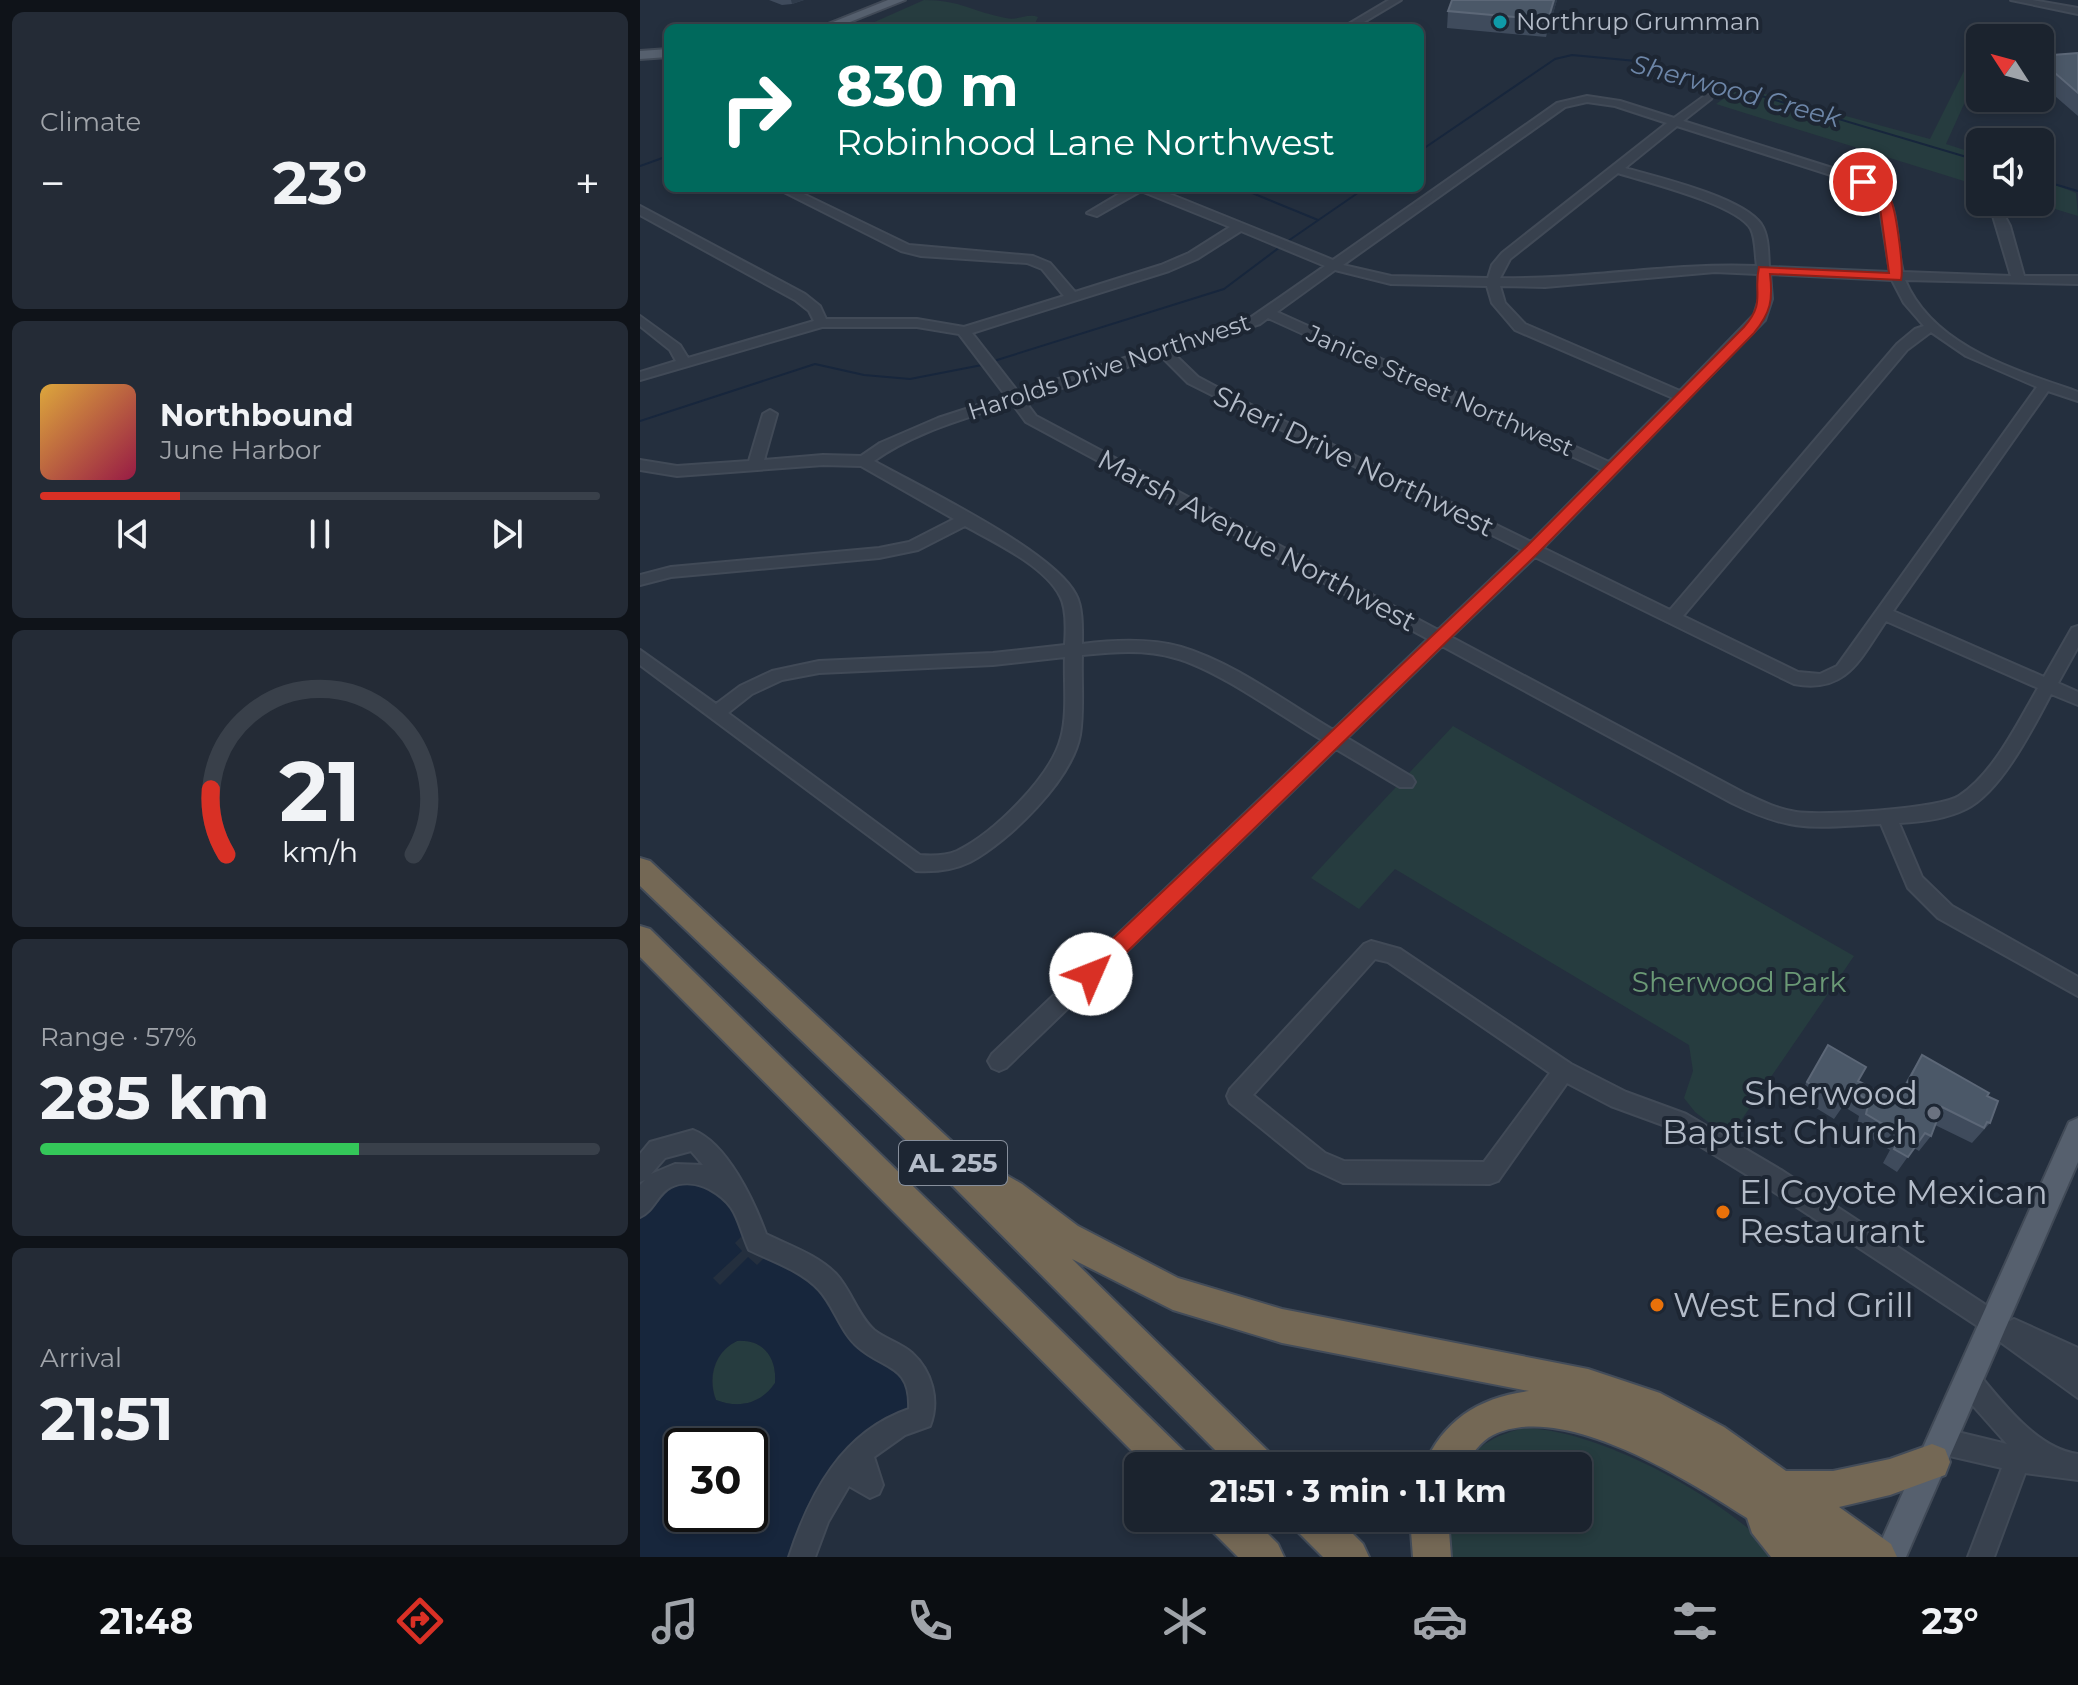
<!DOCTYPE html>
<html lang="en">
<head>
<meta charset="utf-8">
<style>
  :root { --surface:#1b232e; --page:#242b36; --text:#f1f3f6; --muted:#a0a4aa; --line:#39404a; --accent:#d93025 }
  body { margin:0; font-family:Montserrat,sans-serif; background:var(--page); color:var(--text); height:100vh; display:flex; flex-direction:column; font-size:30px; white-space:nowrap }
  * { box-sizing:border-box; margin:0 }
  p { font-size:26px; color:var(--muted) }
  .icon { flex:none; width:44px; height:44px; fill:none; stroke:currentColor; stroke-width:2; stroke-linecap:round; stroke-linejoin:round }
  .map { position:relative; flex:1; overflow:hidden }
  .sheet { display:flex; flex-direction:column; gap:12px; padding:12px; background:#0f1319; width:640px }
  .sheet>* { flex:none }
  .top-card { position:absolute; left:24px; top:24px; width:760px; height:168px; border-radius:12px; box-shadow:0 4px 12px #0003,0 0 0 2px var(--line); background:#00695c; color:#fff; overflow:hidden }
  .needle { width:52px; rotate:306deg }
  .controls { position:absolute; left:1326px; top:24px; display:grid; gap:16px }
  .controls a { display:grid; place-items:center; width:88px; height:88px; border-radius:12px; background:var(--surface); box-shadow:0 4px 12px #0003,0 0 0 2px var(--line); font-size:40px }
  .speed { position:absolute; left:24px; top:1428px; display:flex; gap:16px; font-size:40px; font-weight:700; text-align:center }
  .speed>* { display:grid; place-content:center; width:104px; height:104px; border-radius:50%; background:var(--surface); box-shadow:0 4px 12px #0003,0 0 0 2px var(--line); line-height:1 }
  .speed .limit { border:4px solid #111; border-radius:12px; background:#fff; color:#111 }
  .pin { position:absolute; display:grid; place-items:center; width:68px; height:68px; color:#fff; margin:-34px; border:4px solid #fff; border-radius:50%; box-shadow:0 2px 8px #0007 }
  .me { position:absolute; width:88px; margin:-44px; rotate:46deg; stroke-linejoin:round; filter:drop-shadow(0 0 6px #0008) }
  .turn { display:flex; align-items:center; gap:28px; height:168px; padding:0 40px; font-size:36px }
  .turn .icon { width:104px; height:104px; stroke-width:2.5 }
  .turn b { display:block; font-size:56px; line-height:68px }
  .big { font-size:60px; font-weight:700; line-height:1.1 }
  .sheet .card { flex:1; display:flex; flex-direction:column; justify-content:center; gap:12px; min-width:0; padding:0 28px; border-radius:12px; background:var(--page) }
  .sheet .dial { align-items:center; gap:0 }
  .dial svg { height:208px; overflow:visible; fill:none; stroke:var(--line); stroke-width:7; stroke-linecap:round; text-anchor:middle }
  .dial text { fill:var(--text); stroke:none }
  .song { display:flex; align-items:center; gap:24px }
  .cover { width:96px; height:96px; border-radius:12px; background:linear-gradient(135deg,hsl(40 70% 55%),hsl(340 70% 35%)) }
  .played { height:8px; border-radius:4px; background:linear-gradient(90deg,var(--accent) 25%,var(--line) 25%) }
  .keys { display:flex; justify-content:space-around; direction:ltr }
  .heat { display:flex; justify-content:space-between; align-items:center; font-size:44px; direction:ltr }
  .charge { height:12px; border-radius:6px; background:linear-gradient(90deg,#34c759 57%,var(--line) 0) }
  .trip { position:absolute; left:484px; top:1452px; width:468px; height:80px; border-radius:12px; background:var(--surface); box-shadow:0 4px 12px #0003,0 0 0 2px var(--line); font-weight:700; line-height:80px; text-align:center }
  .tab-bar { display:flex; height:128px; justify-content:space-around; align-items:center; background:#0b0e12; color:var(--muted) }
  .tab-bar .icon { width:56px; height:56px }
  .tab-bar .on { color:var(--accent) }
  .tab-bar b { font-size:36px; color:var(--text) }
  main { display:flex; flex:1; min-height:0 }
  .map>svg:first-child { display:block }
  .green { fill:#263c3f }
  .water { fill:#17263c; fill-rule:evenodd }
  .pier { fill:#242f3e }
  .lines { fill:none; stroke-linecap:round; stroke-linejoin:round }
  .stream { stroke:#17263c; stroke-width:2 }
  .minor-casing { stroke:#414a57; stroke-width:4 }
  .major-casing { stroke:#414a57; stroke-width:4 }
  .highway-casing { stroke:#434c59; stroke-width:4 }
  .minor { fill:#38414e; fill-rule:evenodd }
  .major { fill:#56606e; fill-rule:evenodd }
  .highway { fill:#746855; fill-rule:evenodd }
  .wall { fill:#3f4b5c }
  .shaded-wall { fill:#2f3b4b }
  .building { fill:#4b5868; stroke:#5c6777; stroke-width:2 }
  .route { fill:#d93025; stroke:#8d1f18; stroke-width:2 }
  .culture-dot { fill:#0f9aa8; stroke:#1d2633; stroke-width:3 }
  .worship-dot { fill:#6b7280; stroke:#1d2633; stroke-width:3 }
  .food-dot { fill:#e8710a; stroke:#1d2633; stroke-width:3 }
  .labels { text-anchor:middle; stroke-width:8; stroke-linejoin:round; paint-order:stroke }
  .far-poi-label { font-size:24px; fill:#b4bcc9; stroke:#1d2633; text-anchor:start }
  .far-street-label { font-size:24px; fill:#b4bcc9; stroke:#1d2633 }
  .far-water-label { font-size:26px; font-style:italic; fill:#6d86a8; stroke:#1d2633 }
  .shield { fill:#1d2633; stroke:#878f9c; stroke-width:2 }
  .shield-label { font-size:26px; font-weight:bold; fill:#b4bcc9 }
  .street-label { font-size:28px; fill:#b4bcc9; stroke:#1d2633 }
  .park-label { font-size:28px; fill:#6b9a76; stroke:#1d2633 }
  .near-poi-label { font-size:34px; fill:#b4bcc9; stroke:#1d2633; text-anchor:start }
</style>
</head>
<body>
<main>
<section class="sheet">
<div class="card"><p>Climate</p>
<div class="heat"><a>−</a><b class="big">23°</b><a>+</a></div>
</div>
<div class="card">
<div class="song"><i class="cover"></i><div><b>Northbound</b><p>June Harbor</p></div></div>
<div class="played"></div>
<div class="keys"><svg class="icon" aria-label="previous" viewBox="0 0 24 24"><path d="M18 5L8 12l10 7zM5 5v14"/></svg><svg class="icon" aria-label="pause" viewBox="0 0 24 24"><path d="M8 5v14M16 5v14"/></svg><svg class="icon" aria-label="next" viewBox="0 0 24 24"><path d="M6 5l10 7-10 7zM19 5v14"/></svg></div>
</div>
<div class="card dial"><svg viewBox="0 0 100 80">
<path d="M14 69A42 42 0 1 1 86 69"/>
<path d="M14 69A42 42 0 0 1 8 44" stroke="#d93025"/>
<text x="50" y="56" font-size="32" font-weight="700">21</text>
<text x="50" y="72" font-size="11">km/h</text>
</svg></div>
<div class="card"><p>Range · 57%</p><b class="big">285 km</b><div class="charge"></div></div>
<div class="card"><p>Arrival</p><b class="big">21:51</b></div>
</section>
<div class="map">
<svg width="1438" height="1557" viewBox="0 0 1438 1557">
  <rect width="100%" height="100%" fill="#242f3e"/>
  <g class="green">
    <path d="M284,0C321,0 333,12 366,18C378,21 387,13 398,17L393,28H221Z"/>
    <polygon points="1325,69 1338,73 1306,144 1340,155 1340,186 1076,104 1100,87 1290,139"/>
    <polygon points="1400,173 1408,182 1436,193 1438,216 1392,202 1400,202"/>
    <polygon points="813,726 1214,956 1089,1138 1055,1112 1044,1098 1053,1071 1049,1045 755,869 719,909 671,878"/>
    <path d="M97,1341C124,1339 137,1358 135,1383C121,1404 99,1409 76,1400C68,1378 74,1352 97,1341Z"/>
    <path d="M884,1428C959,1429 1089,1500 1138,1557H803L800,1518H938V1466H823C838,1444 859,1434 884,1428Z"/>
  </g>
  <path class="water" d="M61,1176L90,1205L106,1237L180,1288L266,1383L271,1413L249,1424L153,1557H0V1213L19,1188ZM97,1341C124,1339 137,1358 135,1383C121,1404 99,1409 76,1400C67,1378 74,1352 97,1341ZM42,1446H110V1514H42Z"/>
  <polygon class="pier" points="103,1235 125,1257 117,1265 108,1257 80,1285 73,1278 102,1251 95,1243"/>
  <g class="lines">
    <g class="stream">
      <polyline points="780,151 915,59 932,55 1007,62 1340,161"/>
      <polyline points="0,166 28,156"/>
      <polyline points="1400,180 1438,191"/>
      <polyline points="600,188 678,220"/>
      <polyline points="648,241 725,188"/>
      <polyline points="357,360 584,289 640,247"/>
      <polyline points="0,421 175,364 224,375 270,379 342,365"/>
    </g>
    <defs>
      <g id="minor">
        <polygon points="749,0 761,0 714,28 702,28"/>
        <polygon points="1371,0 1392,0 1438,8 1438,14"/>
        <path d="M1067,94L1072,97L1071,99L1043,121L1224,178C1265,193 1253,237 1263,272L1371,276L1353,216L1359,212L1363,213L1370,226L1384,276H1438V284L1265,280C1293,347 1376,370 1438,392V401L1408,391L1253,611L1404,677L1432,628L1438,626V647L1418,683L1438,692V705L1411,694C1393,728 1361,792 1326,809C1306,819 1282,822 1259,823L1282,877L1312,906L1438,977V996L1298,918L1268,888L1241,824C1175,827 1155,834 1092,803L802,646L707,738L772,777L775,782L772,787H760L696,749L366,1068L359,1071L352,1068L348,1061L352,1054L682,740C641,716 579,670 535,658C505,649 472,652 442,655C441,681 444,710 440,735C432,780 369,841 330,862C314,870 294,872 276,871L0,665V650L76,704L100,686L132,671L179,661L353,653L425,645C426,631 427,608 420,596C405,566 354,542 325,526L278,550L239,558L31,577L0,585V575L31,567L239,548L269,542L314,519L221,466L183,465L37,476L0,470V460L37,466L109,461L123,414L130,410L137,414L124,460L183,455L221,456L240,443L298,418L366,396L319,334L277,327H182L0,380V372L36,361L30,350L0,326V316L40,345L48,358L174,321L169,311L155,300L0,215V206L165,294L180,306L186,319H277L324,327L424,296L402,269L387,263L281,256L261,251L136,188H151L269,245L393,256L410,263L435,292L521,265L549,253L590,227L501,191L457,216L447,213L489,188H515L693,260L917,103L947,96L980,101L1034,118ZM947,102L975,106L1027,123L862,253L852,265L848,278L751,276L703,265L925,107ZM1037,126L1216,183L1229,188L1238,197L1250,272L1129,267C1128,253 1129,236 1121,224C1102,197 1017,177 985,168ZM978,173C1006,182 1097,204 1111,229C1116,239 1115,254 1117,266C1031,262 946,280 860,278L870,259ZM601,231L685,266L610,318L378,392L332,333L529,271L557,259ZM695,270L751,284L847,286L852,303L875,330L1033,398L969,462L637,312ZM1075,272L1118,274L1119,299L1114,315L1040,391L885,324L865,303L860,286L905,287ZM1130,274L1252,280L1264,303L1284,326L1275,329L1257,344L1030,610L903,548L1125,320L1132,299ZM628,318L962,470L891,542L603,401L558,377L532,352L620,324ZM1291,332L1326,356L1397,387L1197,666L1180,674L1158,672L1043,616L1267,350ZM521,356L548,383L882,550L798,630L396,416L384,400ZM372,403L386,422L788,639L693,730C645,702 595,663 541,647C509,638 474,640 442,644C442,630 443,608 436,595C414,551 282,488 234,461C274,432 325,419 372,403ZM895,557L1154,684C1207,694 1220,659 1246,621L1398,688C1377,724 1354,773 1319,796C1299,809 1182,816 1156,812C1137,809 1121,801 1104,793L811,637ZM425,657C424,682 428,714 421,738C411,777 353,834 317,851C305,856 292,856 280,855L88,713L112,694L142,680L179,673L353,665Z"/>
        <polygon points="325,188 347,188 341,191"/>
        <path d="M731,941L760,949L931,1064L986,1092L1046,1114L1141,1170L1370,1321L1374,1319L1438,1348V1398L1345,1331L1125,1186L1031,1128L971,1106L927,1083L858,1181L850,1184L703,1183L669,1167L590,1103L587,1096L590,1089L724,944ZM735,959L748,962L910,1073L844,1162L704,1161L685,1153L613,1095Z"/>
        <path d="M53,1130C87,1143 114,1201 126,1234C148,1245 178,1255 196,1274C211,1290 218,1316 234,1330C245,1339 261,1343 272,1353C292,1371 300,1400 290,1426L265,1435L234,1457L243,1485L239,1494L230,1498L209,1486L188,1522L175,1557H149C170,1493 202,1432 269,1409C271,1364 244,1370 218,1347C201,1333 194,1306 179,1290C162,1271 132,1261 109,1250C96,1220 98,1205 69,1189C58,1183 43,1181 31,1187C17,1194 14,1211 0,1217V1185L5,1180L0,1182V1154L10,1142ZM51,1151L63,1165L35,1164L11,1174L25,1158Z"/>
        <path d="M1328,1369L1337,1372C1362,1402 1397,1449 1438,1454V1480L1385,1473L1354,1557H1328L1362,1468L1301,1454L1292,1450L1288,1441L1292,1432L1301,1428L1367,1444L1319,1390L1316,1381L1319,1372Z"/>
      </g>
      <g id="major">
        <polygon points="248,0 265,0 195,28 178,28"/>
        <polygon points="28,49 28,57 0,59 0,51"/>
        <polygon points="1438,1118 1438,1162 1266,1557 1234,1557 1429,1122"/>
      </g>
      <g id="highway">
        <path d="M0,858L10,861L319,1148L382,1184L438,1226L538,1278L642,1309L948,1369L1020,1393L1084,1427L1146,1471H1193L1250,1459L1292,1444L1305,1449L1310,1462L1305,1475L1250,1495L1199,1507L1251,1544L1257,1557H1131L1112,1533L1107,1518C1049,1481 923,1400 853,1435C841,1441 831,1455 824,1466H784C803,1420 840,1397 889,1391L642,1343L533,1310L432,1259L630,1453L635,1466H591L297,1170L0,886Z"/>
        <polygon points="0,926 10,929 546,1453 551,1466 507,1466 0,957"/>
        <polygon points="566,1518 612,1518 638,1544 644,1557 598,1557 572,1531"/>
        <polygon points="651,1518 697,1518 723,1544 729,1557 683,1557 657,1531"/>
        <polygon points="770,1518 808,1518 811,1557 773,1557"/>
      </g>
    </defs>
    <use href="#minor" class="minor-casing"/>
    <use href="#major" class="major-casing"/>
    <use href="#highway" class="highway-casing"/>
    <use href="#minor" class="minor"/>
    <use href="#major" class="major"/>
    <use href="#highway" class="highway"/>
  </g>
  <g class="wall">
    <polygon points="129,0 164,0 152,4 142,5"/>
    <polygon points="812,0 917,0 906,37 807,28 808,11"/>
    <polygon points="1438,53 1438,116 1400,83 1400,56"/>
    <polygon points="1188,1045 1218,1081 1255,1101 1272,1071 1282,1055 1347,1096 1350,1123 1332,1143 1295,1125 1291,1136 1279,1151 1274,1148 1257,1172 1243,1163 1250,1150 1216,1129 1219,1116 1203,1106 1194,1119 1158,1097"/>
  </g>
  <g class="shaded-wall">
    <polygon points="151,0 164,0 152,4"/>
    <polygon points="914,0 917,0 906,37 908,20"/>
  </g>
  <g class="building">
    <polygon points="812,0 914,0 908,20 808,11"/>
    <polygon points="1438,53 1438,93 1400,60 1400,56"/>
    <polygon points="1188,1045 1226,1067 1218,1081 1257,1102 1282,1055 1349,1093 1347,1096 1358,1101 1350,1123 1347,1122 1344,1128 1302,1107 1291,1136 1285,1133 1268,1157 1254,1149 1261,1135 1226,1114 1229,1101 1212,1090 1204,1104 1167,1082"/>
  </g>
  <path class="route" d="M1218,179C1231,178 1244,187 1250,198C1256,209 1264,268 1261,280L1130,274C1133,300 1131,312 1114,333L898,553L458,980L451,982L443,980L440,974L443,967L887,546L1104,327C1126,302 1113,293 1119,267L1249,273L1239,200L1232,191L1218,184Z"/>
  <circle class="culture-dot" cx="860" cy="22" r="8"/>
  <circle class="worship-dot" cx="1294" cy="1113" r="8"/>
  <g class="food-dot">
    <circle cx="1083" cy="1212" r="8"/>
    <circle cx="1017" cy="1305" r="8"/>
  </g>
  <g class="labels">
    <g class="far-poi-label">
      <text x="876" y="30">Northrup Grumman</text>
    </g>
    <g class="far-street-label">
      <text transform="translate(469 367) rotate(-18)" y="8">Harolds Drive Northwest</text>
      <text transform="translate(800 391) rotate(24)" y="8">Janice Street Northwest</text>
    </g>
    <g class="far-water-label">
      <text transform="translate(1096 91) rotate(15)" y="9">Sherwood Creek</text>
    </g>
    <rect class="shield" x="259" y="1141" width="108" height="44" rx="6"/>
    <g class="shield-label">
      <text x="313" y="1172">AL 255</text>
    </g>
    <g class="street-label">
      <text transform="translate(714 461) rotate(26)" y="10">Sheri Drive Northwest</text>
      <text transform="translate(617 540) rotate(28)" y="10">Marsh Avenue Northwest</text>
    </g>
    <g class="park-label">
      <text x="1099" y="992">Sherwood Park</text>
    </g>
    <g class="near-poi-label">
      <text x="1278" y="1105" text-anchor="end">Sherwood<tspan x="1278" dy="39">Baptist Church</tspan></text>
      <text x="1099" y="1204">El Coyote Mexican<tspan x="1099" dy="39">Restaurant</tspan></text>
      <text x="1033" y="1317">West End Grill</text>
    </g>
  </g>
</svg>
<div class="controls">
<a><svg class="needle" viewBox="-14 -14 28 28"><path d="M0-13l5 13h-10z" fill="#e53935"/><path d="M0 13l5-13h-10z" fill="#a0a4aa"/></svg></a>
<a><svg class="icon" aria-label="sound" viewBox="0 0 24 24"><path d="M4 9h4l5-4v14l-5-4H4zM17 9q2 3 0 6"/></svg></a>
</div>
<div class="speed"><div class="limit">30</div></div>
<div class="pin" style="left:1223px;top:182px;background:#d93025"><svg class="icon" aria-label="arrive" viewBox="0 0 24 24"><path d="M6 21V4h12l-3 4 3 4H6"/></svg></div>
<svg class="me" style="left:451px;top:974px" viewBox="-20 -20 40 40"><circle r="19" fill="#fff"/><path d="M0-13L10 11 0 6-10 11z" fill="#d93025"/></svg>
<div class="trip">21:51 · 3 min · 1.1 km</div>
<div class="top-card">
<div class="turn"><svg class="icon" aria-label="right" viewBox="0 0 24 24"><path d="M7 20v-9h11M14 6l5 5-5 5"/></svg><div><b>830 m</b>Robinhood Lane Northwest</div></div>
</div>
</div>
</main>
<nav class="tab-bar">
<b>21:48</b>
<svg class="icon on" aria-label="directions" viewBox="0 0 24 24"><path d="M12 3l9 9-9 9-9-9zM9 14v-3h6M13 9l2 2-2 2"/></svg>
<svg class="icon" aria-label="music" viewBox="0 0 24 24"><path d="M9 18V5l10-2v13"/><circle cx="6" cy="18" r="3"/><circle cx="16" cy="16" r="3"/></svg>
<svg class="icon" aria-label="phone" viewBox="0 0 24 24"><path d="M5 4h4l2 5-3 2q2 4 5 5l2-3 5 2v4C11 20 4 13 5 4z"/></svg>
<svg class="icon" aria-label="climate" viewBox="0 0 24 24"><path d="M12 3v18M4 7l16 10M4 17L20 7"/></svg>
<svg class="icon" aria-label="car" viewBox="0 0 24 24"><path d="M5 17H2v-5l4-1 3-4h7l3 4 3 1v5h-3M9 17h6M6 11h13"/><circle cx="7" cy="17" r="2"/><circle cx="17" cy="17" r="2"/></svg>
<svg class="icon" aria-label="filters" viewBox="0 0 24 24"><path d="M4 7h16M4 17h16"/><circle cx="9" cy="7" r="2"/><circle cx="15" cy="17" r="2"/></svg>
<b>23°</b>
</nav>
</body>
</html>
